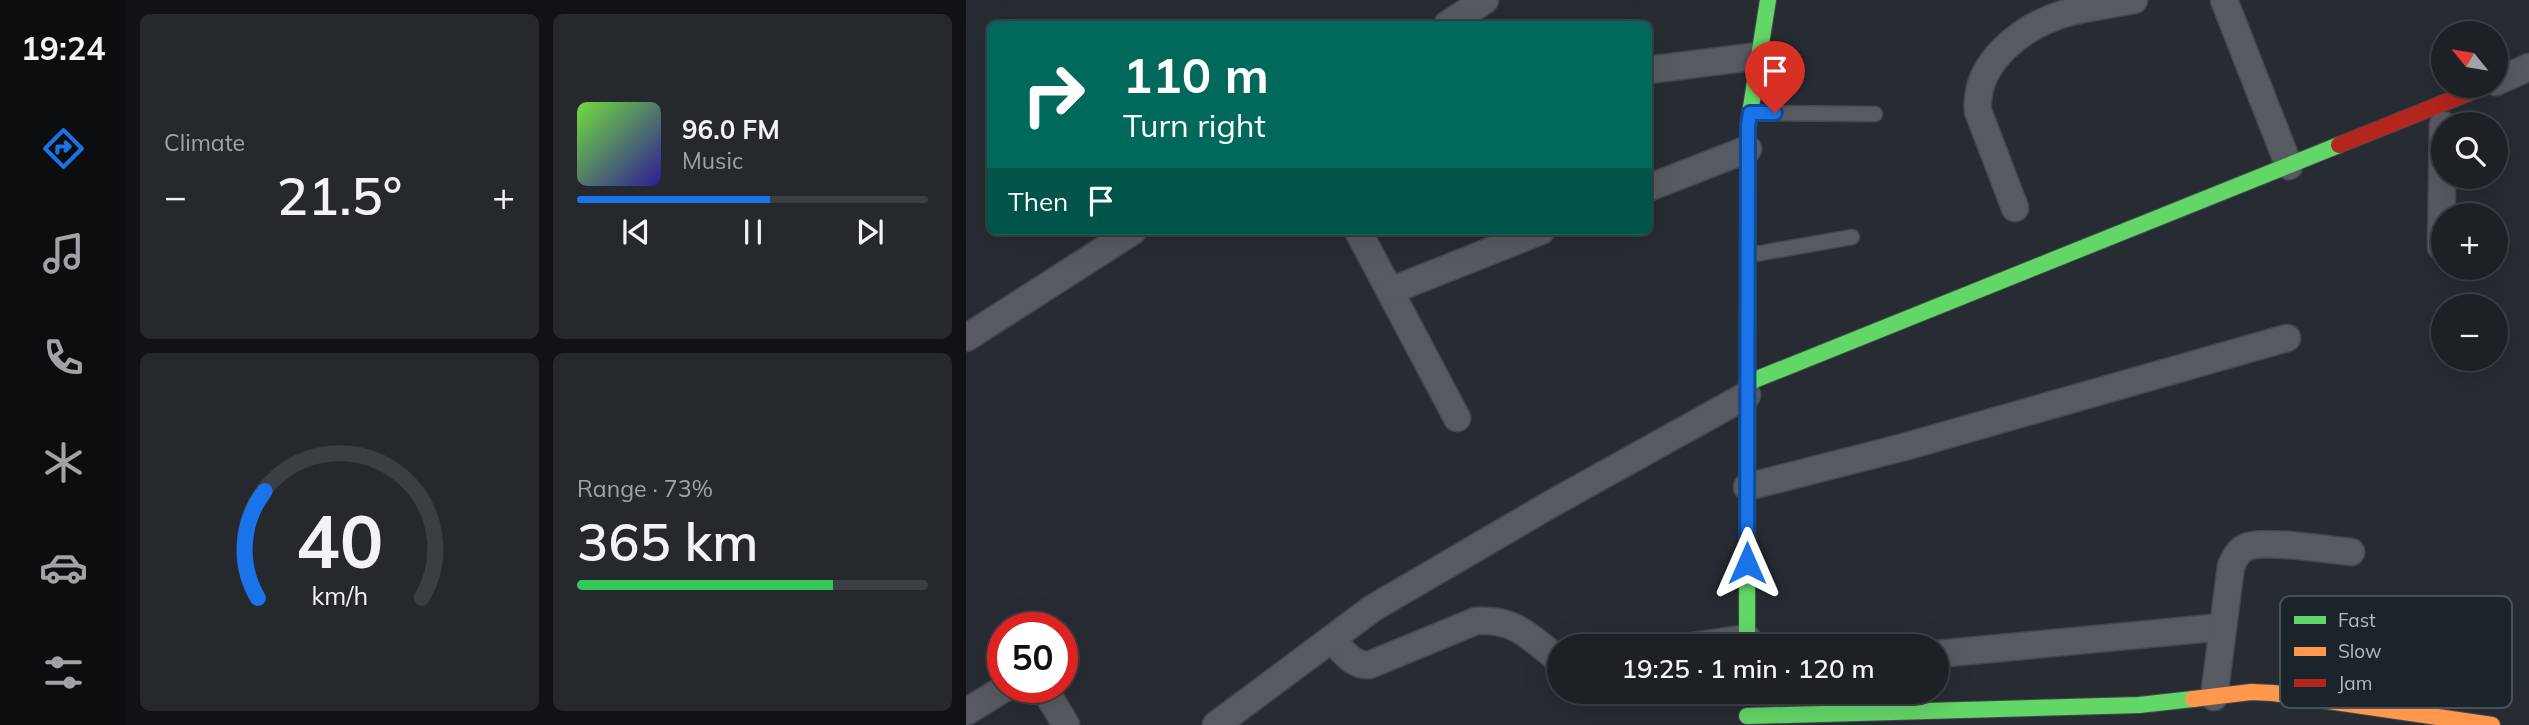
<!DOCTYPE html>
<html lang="en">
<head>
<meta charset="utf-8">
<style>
  :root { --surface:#1d2126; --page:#25292e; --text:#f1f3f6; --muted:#a0a3a7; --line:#3b3e43; --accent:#1a73e8 }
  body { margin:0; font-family:Mulish,sans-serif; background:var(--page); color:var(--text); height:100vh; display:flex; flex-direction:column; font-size:26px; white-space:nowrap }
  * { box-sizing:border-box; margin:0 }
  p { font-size:23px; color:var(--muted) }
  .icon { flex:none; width:38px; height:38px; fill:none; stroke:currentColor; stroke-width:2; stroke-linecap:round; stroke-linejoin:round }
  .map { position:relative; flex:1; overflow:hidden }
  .drawer { display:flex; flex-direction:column; gap:14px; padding:14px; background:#101215; width:840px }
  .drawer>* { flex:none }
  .banner { position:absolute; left:21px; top:21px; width:665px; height:214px; border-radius:10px; box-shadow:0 7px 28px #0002,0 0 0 2px var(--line); background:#00695c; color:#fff; overflow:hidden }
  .needle { width:46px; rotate:300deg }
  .tools { position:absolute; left:1465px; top:21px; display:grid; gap:14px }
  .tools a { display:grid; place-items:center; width:77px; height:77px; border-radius:50%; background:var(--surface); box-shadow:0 7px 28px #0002,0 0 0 2px var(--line); font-size:35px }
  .speed { position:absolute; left:21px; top:612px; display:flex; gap:14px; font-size:35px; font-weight:700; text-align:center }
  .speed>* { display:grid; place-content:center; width:91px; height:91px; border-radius:50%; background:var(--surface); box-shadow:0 7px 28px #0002,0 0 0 2px var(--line); line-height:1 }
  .speed .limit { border:10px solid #d22; background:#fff; color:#111 }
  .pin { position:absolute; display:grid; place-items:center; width:60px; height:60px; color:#fff; margin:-72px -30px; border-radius:50% 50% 50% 0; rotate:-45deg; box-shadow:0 0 7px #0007 }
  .pin .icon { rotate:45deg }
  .me { position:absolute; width:77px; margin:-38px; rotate:0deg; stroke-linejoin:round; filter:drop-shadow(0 0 5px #0008) }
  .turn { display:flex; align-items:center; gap:24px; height:147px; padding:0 21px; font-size:32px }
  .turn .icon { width:91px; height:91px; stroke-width:2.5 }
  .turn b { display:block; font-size:49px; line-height:60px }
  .then { display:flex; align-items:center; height:66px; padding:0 21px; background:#0003; gap:14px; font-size:26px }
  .big { font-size:52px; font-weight:600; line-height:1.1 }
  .drawer .tile { flex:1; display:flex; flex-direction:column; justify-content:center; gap:10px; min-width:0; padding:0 24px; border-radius:10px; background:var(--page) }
  .drawer .dial { align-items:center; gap:0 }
  .dial svg { height:182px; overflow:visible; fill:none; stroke:var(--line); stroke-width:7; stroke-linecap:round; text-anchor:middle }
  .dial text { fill:var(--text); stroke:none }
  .song { display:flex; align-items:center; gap:21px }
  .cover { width:84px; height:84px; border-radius:10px; background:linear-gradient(135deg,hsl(100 70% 55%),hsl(250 70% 35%)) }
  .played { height:7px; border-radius:4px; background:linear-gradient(90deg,var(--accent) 55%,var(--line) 55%) }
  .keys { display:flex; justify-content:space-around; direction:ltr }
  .heat { display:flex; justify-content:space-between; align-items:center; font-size:38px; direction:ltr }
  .charge { height:10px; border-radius:5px; background:linear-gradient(90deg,#34c759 73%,var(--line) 0) }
  .drawer .tiles { flex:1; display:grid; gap:14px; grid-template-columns:repeat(2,1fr) }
  .trip { position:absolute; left:581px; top:634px; width:402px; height:70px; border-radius:35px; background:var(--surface); box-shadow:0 7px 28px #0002,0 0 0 2px var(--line); font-weight:600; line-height:70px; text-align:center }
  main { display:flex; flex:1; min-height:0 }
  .dock { display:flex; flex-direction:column; width:126px; justify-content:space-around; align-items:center; background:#0c0d0f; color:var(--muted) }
  .dock .icon { width:49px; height:49px }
  .dock .selected { color:var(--accent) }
  .dock b { font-size:32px; color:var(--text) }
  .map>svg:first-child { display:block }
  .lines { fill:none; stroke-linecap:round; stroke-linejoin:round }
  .lane-casing { stroke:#44494f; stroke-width:17 }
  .street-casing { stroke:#44494f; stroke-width:29 }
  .fast-casing { stroke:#44494f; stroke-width:18 }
  .slow-casing { stroke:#44494f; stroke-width:18 }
  .jam-casing { stroke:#44494f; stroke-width:18 }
  .lane { stroke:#575a60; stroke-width:14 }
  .street { stroke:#575a60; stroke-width:26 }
  .fast { stroke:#63d668; stroke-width:16 }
  .slow { stroke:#ff974d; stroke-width:16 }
  .jam { stroke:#b3261e; stroke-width:16 }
  .route-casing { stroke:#114b97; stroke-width:18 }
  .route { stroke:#1a73e8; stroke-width:12 }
  .key { fill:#1b232b; stroke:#485059; stroke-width:2 }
  .key-label { font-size:19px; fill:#b1b9c3 }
</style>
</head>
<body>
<main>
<nav class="dock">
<b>19:24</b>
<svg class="icon selected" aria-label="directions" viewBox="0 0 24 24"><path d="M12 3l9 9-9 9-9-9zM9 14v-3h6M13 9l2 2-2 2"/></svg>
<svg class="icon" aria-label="music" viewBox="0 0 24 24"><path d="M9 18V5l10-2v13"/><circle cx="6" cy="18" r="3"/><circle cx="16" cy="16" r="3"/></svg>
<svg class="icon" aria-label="phone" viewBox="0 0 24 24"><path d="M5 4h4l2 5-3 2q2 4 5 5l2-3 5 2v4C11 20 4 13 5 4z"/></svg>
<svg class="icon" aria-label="climate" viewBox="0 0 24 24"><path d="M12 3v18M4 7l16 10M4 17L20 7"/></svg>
<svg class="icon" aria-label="car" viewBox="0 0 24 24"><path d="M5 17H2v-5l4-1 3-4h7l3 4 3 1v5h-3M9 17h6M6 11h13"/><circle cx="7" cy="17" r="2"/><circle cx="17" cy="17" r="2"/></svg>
<svg class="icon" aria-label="filters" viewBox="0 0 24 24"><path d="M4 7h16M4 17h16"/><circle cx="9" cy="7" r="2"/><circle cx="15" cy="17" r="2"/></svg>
</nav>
<section class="drawer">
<div class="tiles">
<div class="tile"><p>Climate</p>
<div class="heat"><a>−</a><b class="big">21.5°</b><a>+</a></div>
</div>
<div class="tile">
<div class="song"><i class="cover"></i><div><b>96.0 FM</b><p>Music</p></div></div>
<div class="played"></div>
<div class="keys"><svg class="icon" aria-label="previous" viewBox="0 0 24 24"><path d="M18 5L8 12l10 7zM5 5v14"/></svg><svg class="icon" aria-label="pause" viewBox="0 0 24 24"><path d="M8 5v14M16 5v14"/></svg><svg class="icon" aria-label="next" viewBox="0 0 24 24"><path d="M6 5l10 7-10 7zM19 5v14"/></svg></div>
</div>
<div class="tile dial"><svg viewBox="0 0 100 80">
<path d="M14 69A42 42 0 1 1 86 69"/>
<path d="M14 69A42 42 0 0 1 17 22" stroke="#1a73e8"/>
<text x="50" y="56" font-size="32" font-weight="700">40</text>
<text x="50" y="72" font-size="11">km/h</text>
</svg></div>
<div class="tile"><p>Range · 73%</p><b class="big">365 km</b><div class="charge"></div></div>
</div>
</section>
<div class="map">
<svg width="1563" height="725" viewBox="0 0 1563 725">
  <rect width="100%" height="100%" fill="#272c32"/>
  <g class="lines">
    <defs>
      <g id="lane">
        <polyline points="785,113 909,114"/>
        <polyline points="784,255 886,237"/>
      </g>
      <g id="street">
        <polyline points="1258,0 1323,166"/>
        <polyline points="482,24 519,0"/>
        <polyline points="682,70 793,56"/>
        <polyline points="1530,82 1563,67"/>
        <polyline points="682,188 782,149"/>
        <path d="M1049,208L1012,111C1008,61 1059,24 1104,12C1125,7 1147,4 1168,0"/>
        <polyline points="392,231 491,418"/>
        <polyline points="1475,247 1477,125"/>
        <polyline points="424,291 575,231"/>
        <polyline points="0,338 167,231"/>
        <polyline points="781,487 938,447 1321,338"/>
        <path d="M366,640C377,651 387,666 403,665L510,621C547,619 561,634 588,656L593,658"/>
        <polyline points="727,646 781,638"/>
        <polyline points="971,654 1257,627"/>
        <polyline points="78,688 100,725"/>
        <path d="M1248,697L1265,566C1269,557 1273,549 1283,546C1302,540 1363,550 1385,552"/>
        <polyline points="0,712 39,688"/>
        <polyline points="250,725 407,608 585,504 781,395"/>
      </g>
      <g id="fast">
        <polyline points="781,383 1373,145"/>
        <polyline points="781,646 782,126 802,0"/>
        <polyline points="781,716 1173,705 1227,699"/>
      </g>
      <polyline id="slow" points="1227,699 1285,692 1307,693 1526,725"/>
      <polyline id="jam" points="1373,145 1520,86"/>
    </defs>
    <use href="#lane" class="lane-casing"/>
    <use href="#street" class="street-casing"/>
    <use href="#fast" class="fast-casing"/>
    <use href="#slow" class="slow-casing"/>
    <use href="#jam" class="jam-casing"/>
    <use href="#lane" class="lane"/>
    <use href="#street" class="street"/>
    <use href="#fast" class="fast"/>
    <use href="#slow" class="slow"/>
    <use href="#jam" class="jam"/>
  </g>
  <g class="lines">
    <defs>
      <polyline id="route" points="781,563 782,126 784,113 809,113"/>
    </defs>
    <use href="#route" class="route-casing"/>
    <use href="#route" class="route"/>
  </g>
  <rect x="1314" y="596" width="232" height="112" rx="10" class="key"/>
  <rect x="1328" y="616" width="32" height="8" fill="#63d668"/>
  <rect x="1328" y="647" width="32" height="9" fill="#ff974d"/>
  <rect x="1328" y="679" width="32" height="8" fill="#b3261e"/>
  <g class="key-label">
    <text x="1372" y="627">Fast</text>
    <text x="1372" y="658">Slow</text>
    <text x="1372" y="690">Jam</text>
  </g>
</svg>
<div class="tools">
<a><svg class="needle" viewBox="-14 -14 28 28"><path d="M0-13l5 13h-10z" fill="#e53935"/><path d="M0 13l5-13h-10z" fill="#a0a3a7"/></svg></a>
<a><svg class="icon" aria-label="search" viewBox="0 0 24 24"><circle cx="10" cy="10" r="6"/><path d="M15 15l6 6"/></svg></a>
<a>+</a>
<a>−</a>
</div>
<div class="speed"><div class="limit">50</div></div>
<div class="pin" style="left:809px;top:113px;background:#d93025"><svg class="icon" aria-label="arrive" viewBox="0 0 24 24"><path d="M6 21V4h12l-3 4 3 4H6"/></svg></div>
<svg class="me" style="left:781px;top:563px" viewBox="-20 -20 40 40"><path d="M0-17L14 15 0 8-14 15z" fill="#1a73e8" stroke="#fff" stroke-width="4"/></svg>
<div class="trip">19:25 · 1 min · 120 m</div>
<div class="banner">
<div class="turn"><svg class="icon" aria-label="right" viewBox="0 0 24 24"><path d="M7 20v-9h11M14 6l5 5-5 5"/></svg><div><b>110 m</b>Turn right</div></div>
<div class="then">Then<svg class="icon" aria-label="arrive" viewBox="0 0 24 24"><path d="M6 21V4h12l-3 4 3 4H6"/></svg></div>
</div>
</div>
</main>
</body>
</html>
